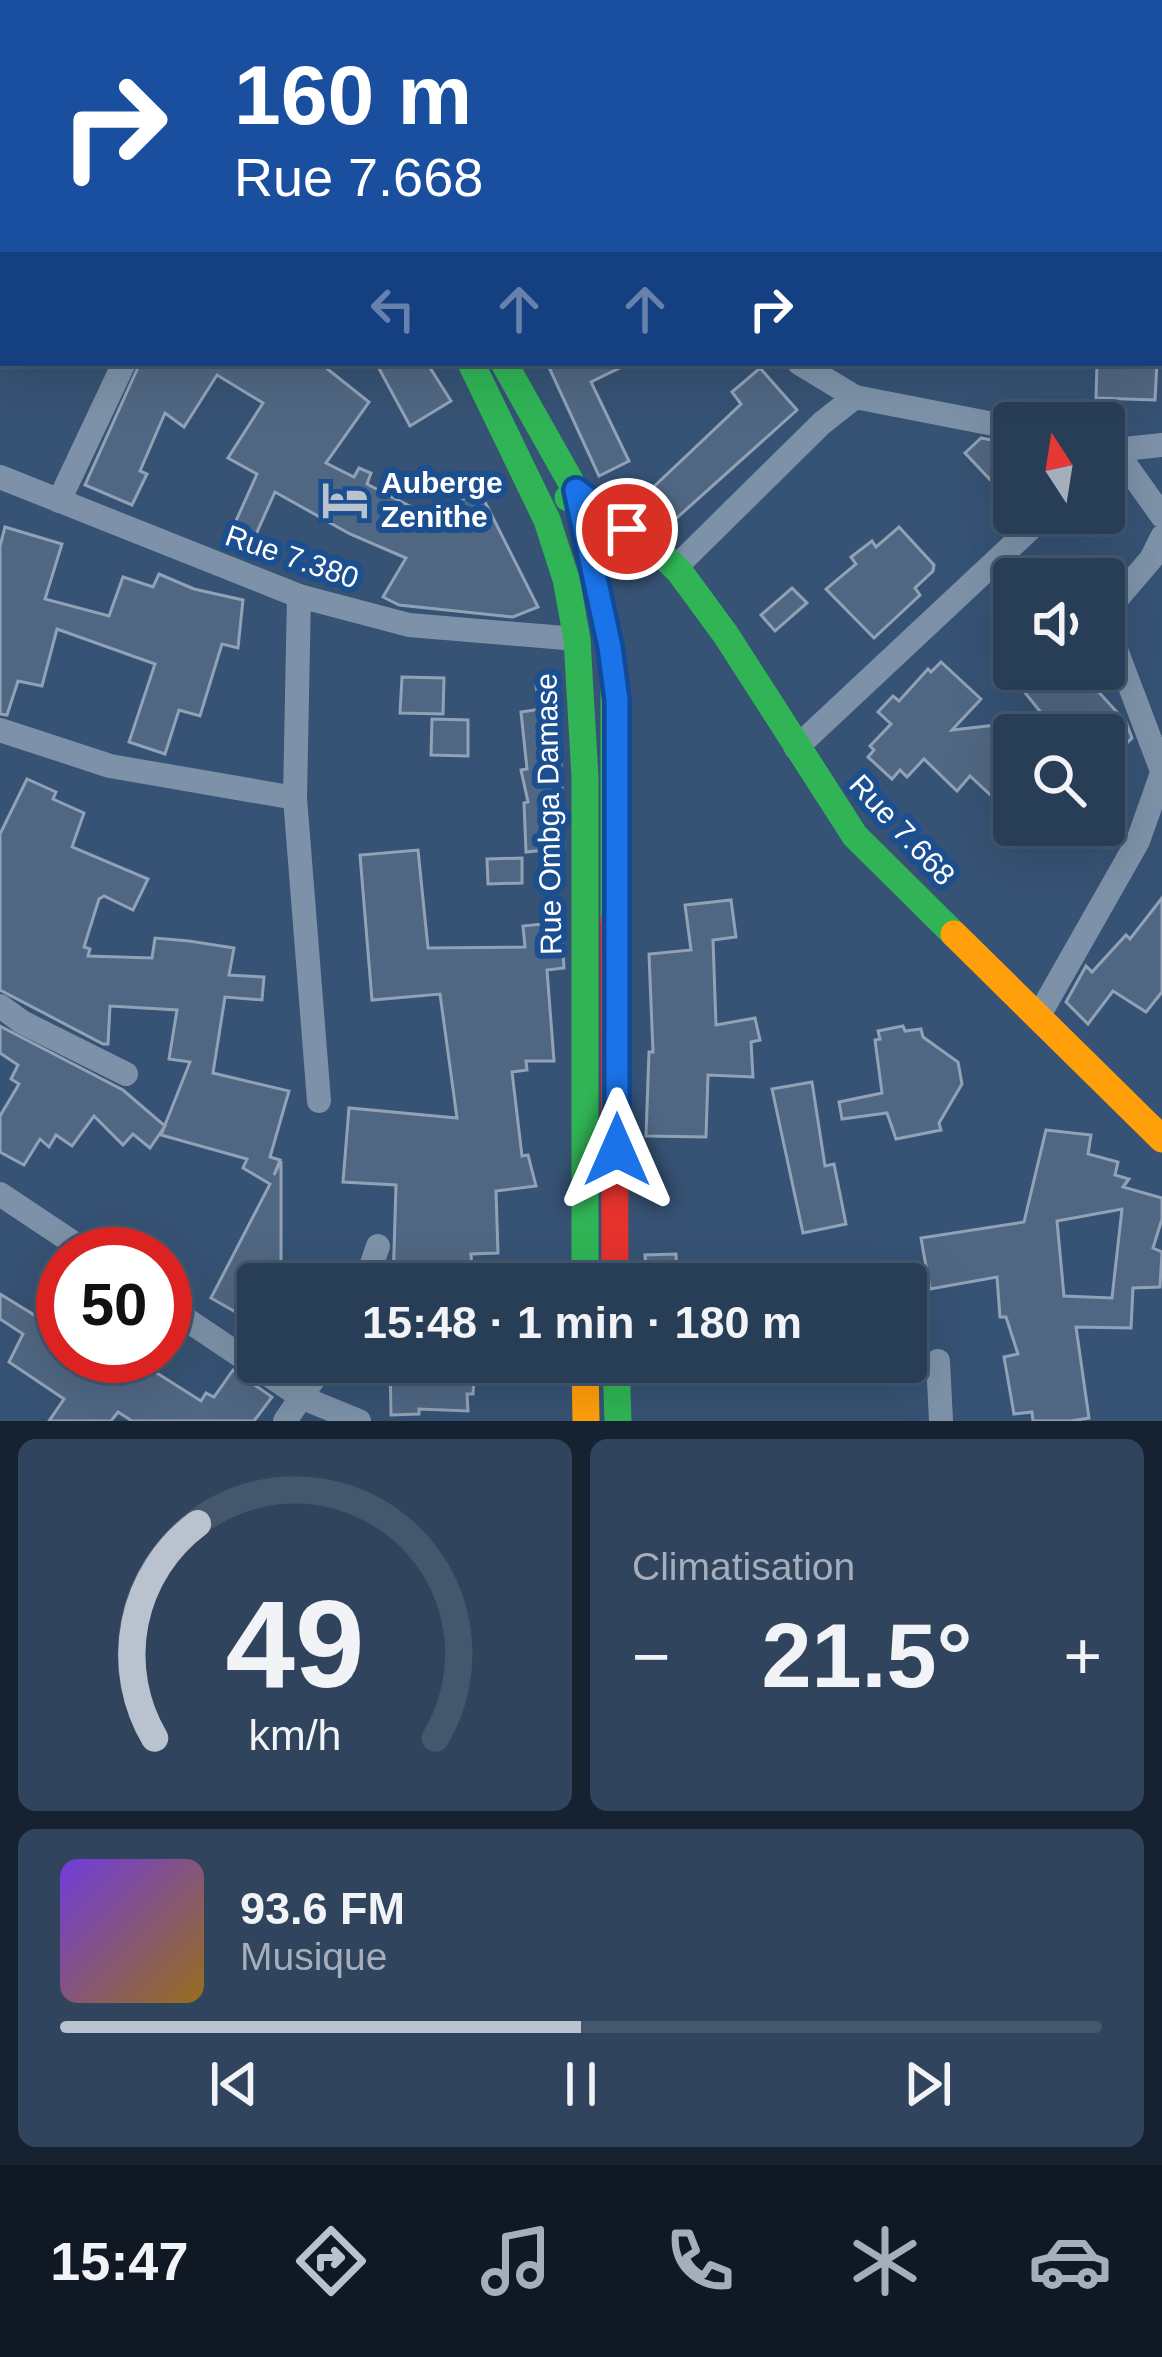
<!DOCTYPE html>
<html lang="fr">
<head>
<meta charset="utf-8">
<style>
  :root { --surface:#283e57; --page:#30455d; --text:#f1f3f6; --muted:#a5aeba; --line:#44576d; --accent:#b9c2ce }
  body { margin:0; font-family:Helvetica,sans-serif; background:var(--page); color:var(--text); height:100vh; display:flex; flex-direction:column; font-size:45px; white-space:nowrap }
  * { box-sizing:border-box; margin:0 }
  p { font-size:39px; color:var(--muted) }
  .icon { flex:none; width:66px; height:66px; fill:none; stroke:currentColor; stroke-width:2; stroke-linecap:round; stroke-linejoin:round }
  .map { position:relative; height:1421px; overflow:hidden }
  .panel { display:flex; flex-direction:column; gap:18px; padding:18px; background:#162230; flex:1 }
  .panel>* { flex:none }
  .hud { position:absolute; left:0px; top:0px; width:1164px; height:366px; box-shadow:0 12px 48px #0002,0 0 0 3px var(--line); background:#1a4fa0; color:#fff; overflow:hidden }
  .needle { width:78px; rotate:348deg }
  .fabs { position:absolute; left:993px; top:402px; display:grid; gap:24px }
  .fabs a { display:grid; place-items:center; width:132px; height:132px; border-radius:12px; background:var(--surface); box-shadow:0 12px 48px #0002,0 0 0 3px var(--line); font-size:60px }
  .speed { position:absolute; left:36px; top:1227px; display:flex; gap:24px; font-size:60px; font-weight:700; text-align:center }
  .speed>* { display:grid; place-content:center; width:156px; height:156px; border-radius:50%; background:var(--surface); box-shadow:0 12px 48px #0002,0 0 0 3px var(--line); line-height:1 }
  .speed .limit { border:18px solid #d22; background:#fff; color:#111 }
  .pin { position:absolute; display:grid; place-items:center; width:102px; height:102px; color:#fff; margin:-51px; border:6px solid #fff; border-radius:50%; box-shadow:0 3px 12px #0007 }
  .me { position:absolute; width:132px; margin:-66px; rotate:0deg; stroke-linejoin:round; filter:drop-shadow(0 0 9px #0008) }
  .turn { display:flex; align-items:center; gap:42px; height:252px; padding:0 36px; font-size:54px }
  .turn .icon { width:156px; height:156px; stroke-width:2.5 }
  .turn b { display:block; font-size:84px; line-height:102px }
  .lanes { display:flex; align-items:center; height:114px; padding:0 36px; background:#0003; justify-content:center; gap:60px; direction:ltr }
  .lanes .off { opacity:.35 }
  .big { font-size:90px; font-weight:700; line-height:1.1 }
  .panel .widget { flex:1; display:flex; flex-direction:column; justify-content:center; gap:18px; min-width:0; padding:0 42px; border-radius:18px; background:var(--page) }
  .panel .dial { align-items:center; gap:0 }
  .dial svg { height:312px; overflow:visible; fill:none; stroke:var(--line); stroke-width:7; stroke-linecap:round; text-anchor:middle }
  .dial text { fill:var(--text); stroke:none }
  .song { display:flex; align-items:center; gap:36px }
  .cover { width:144px; height:144px; border-radius:18px; background:linear-gradient(135deg,hsl(260 70% 55%),hsl(40 70% 35%)) }
  .played { height:12px; border-radius:6px; background:linear-gradient(90deg,var(--accent) 50%,var(--line) 50%) }
  .keys { display:flex; justify-content:space-around; direction:ltr }
  .heat { display:flex; justify-content:space-between; align-items:center; font-size:66px; direction:ltr }
  .panel .tiles { flex:1; display:grid; gap:18px; grid-template-columns:1fr 1fr }
  .widget:last-child { grid-column:span 2 }
  .trip { position:absolute; left:237px; top:1263px; width:690px; height:120px; border-radius:12px; background:var(--surface); box-shadow:0 12px 48px #0002,0 0 0 3px var(--line); font-weight:700; line-height:120px; text-align:center }
  .dock { display:flex; height:192px; justify-content:space-around; align-items:center; background:#101923; color:var(--muted) }
  .dock .icon { width:84px; height:84px }
  .dock .selected { color:var(--accent) }
  .dock b { font-size:54px; color:var(--text) }
  .map>svg:first-child { display:block }
  .building { fill:#506783; stroke:#92a2b6; stroke-width:3; fill-rule:evenodd }
  .lines { fill:none; stroke-linecap:round; stroke-linejoin:round }
  .street { stroke:#7d92a8; stroke-width:24 }
  .fast { stroke:#30b455; stroke-width:27 }
  .slow { stroke:#ff9f0a; stroke-width:27 }
  .jam { stroke:#e5322d; stroke-width:27 }
  .route-casing { stroke:#114b97; stroke-width:30 }
  .route { stroke:#1a73e8; stroke-width:21 }
  .labels { text-anchor:middle; stroke-width:12; stroke-linejoin:round; paint-order:stroke }
  .poi-label { font-size:30px; font-weight:bold; fill:#fff; stroke:#1b4f8f; text-anchor:start }
  .street-label { font-size:30px; fill:#fff; stroke:#1b4f8f }
</style>
</head>
<body>
<div class="map">
<svg width="1162" height="1421" viewBox="0 0 1162 1421">
  <rect width="100%" height="100%" fill="#365274"/>
  <g class="building">
    <polygon points="140,363 320,363 369,402 326,463 354,477 359,468 371,473 367,484 431,517 479,490 538,607 513,617 399,605 383,597 406,558 350,534 275,492 253,541 231,532 257,474 228,458 263,403 217,375 184,427 165,413 140,471 147,474 132,505 85,485"/>
    <polygon points="376,363 427,363 451,401 410,426"/>
    <polygon points="547,363 630,363 591,382 629,461 599,476"/>
    <polygon points="1097,363 1157,363 1155,400 1096,398"/>
    <polygon points="760,368 797,410 670,524 644,496 741,404 732,392"/>
    <polygon points="981,438 1014,444 1014,505 965,453"/>
    <polygon points="5,527 62,544 45,599 109,616 123,577 153,587 159,574 194,589 243,600 238,648 222,644 200,716 179,710 165,754 129,742 155,664 57,629 42,686 18,681 7,715 0,714 0,546"/>
    <polygon points="899,527 934,565 933,571 915,588 920,595 874,638 826,589 856,564 851,557 872,541 876,547"/>
    <polygon points="792,588 807,603 775,631 761,615"/>
    <polygon points="941,662 981,699 952,730 1014,723 1014,790 1000,804 970,776 957,791 924,759 907,777 900,770 892,779 868,757 874,750 870,746 891,724 878,712 893,696 899,701 928,669 931,672"/>
    <polygon points="1026,669 1063,669 1075,683 1084,676 1126,722 1132,738 1104,765 1104,735 1059,735 1014,679"/>
    <polygon points="402,677 444,678 443,714 400,713"/>
    <polygon points="558,682 564,848 526,852 524,803 528,802 521,770 527,769 521,712 541,709 536,686"/>
    <polygon points="432,719 468,720 468,756 431,755"/>
    <polygon points="27,779 56,792 53,799 84,813 72,847 148,879 133,910 104,896 99,899 84,947 90,949 88,956 152,958 155,938 189,941 234,948 229,975 264,977 262,1000 225,997 213,1073 289,1091 270,1157 280,1160 274,1175 281,1161 281,1262 324,1284 258,1284 258,1325 211,1298 270,1184 243,1168 247,1159 161,1135 190,1062 169,1059 177,1010 110,1006 108,1044 103,1044 0,990 0,834"/>
    <polygon points="418,850 428,948 525,947 523,926 561,922 564,968 547,970 554,1061 526,1061 527,1070 512,1072 522,1156 528,1155 536,1186 496,1191 498,1253 471,1254 473,1284 393,1284 396,1185 343,1182 349,1108 457,1118 440,994 372,1000 360,855"/>
    <polygon points="522,858 522,883 488,884 487,859"/>
    <polygon points="1162,898 1162,992 1146,1012 1113,991 1088,1024 1066,1002 1086,966 1092,972 1126,935 1130,939"/>
    <polygon points="731,900 736,937 713,940 716,1025 755,1018 760,1040 751,1042 753,1077 708,1075 706,1137 646,1136 649,1052 653,1052 649,954 691,950 685,905"/>
    <polygon points="0,1026 123,1090 165,1126 150,1148 133,1134 123,1145 94,1116 72,1146 56,1135 49,1147 40,1139 24,1165 0,1152 0,1116 19,1084 11,1079 18,1065 0,1053"/>
    <polygon points="903,1026 905,1031 921,1029 923,1037 958,1062 962,1084 939,1123 941,1130 896,1139 887,1113 842,1119 839,1102 882,1093 875,1040 880,1039 878,1031"/>
    <polygon points="812,1082 825,1166 834,1164 846,1224 803,1233 772,1089"/>
    <path d="M1046,1130L1091,1135L1088,1154L1118,1162L1115,1175L1129,1179L1123,1187L1162,1198V1219L1153,1248L1162,1252L1160,1287L1133,1288L1131,1328L1076,1327L1089,1418L1071,1421H1033L1032,1412L1014,1414L1004,1357L1018,1354L1006,1317H1000L997,1277L930,1289L921,1238L1024,1222ZM1122,1209L1112,1298L1064,1296L1057,1221Z"/>
    <polygon points="676,1254 677,1284 647,1284 645,1255"/>
    <polygon points="63,1278 63,1356 157,1356 149,1368 201,1401 206,1393 214,1397 233,1370 272,1397 254,1421 132,1421 118,1412 111,1421 49,1421 64,1399 9,1362 23,1334 0,1319 0,1294 36,1316"/>
    <polygon points="390,1362 468,1362 468,1367 475,1367 473,1394 467,1394 468,1411 419,1409 419,1414 391,1415"/>
  </g>
  <g class="lines">
    <g class="street">
      <polyline points="367,0 369,3"/>
      <polyline points="979,0 981,3"/>
      <polyline points="1000,0 1002,3"/>
      <polyline points="663,3 663,0"/>
      <polyline points="0,14 3,8"/>
      <polyline points="0,157 3,158"/>
      <polyline points="1161,195 1162,195"/>
      <polyline points="799,363 855,397 1014,428"/>
      <polyline points="1104,447 1115,450 1162,516"/>
      <polyline points="1106,459 1115,450 1162,445"/>
      <polyline points="0,477 299,596 409,625 577,639"/>
      <polyline points="59,501 124,363"/>
      <polyline points="676,567 822,423 855,397"/>
      <polyline points="299,596 295,798 319,1101"/>
      <polyline points="1104,614 1151,559 1162,537"/>
      <polyline points="1104,618 1162,771"/>
      <polyline points="0,730 110,766 295,798"/>
      <polyline points="796,748 1047,513"/>
      <polyline points="0,1006 22,1022 126,1074"/>
      <polyline points="1038,1017 1138,841 1162,773"/>
      <polyline points="0,1194 90,1254"/>
      <polyline points="365,1284 378,1246"/>
      <polyline points="165,1305 303,1398 359,1421"/>
      <polyline points="938,1361 941,1421"/>
      <polyline points="285,1421 325,1362"/>
    </g>
    <g class="fast">
      <polyline points="437,3 438,0"/>
      <polyline points="471,363 547,520 566,579 577,639 585,777 585,1284"/>
      <polyline points="504,363 576,491 614,673 614,921"/>
      <polyline points="568,498 576,491 644,538 679,571 726,635 855,836 954,934"/>
      <polyline points="616,1362 618,1421"/>
    </g>
    <g class="slow">
      <polyline points="409,0 409,3"/>
      <polyline points="954,934 1162,1139"/>
      <polyline points="585,1362 586,1421"/>
    </g>
    <polyline class="jam" points="614,921 615,1284"/>
  </g>
  <g class="lines">
    <defs>
      <polyline id="route" points="617,1150 617,700 610,647 576,490 627,529"/>
    </defs>
    <use href="#route" class="route-casing"/>
    <use href="#route" class="route"/>
  </g>
  <defs>
    <symbol id="hotel-bare" viewBox="-9 -9 18 18"><path d="M-6-4.5h1.5V1H6V5H4.5V3h-9V5H-6ZM-4 0a1.8 1.8 0 1 1 3.6 0ZM.5 0V-2.5h3Q6-2.5 6 0Z" fill="#b9c2ce" stroke="#1b4f8f" stroke-width="2.5" paint-order="stroke"/></symbol>
  </defs>
  <g fill-rule="evenodd">
    <use href="#hotel-bare" x="312" y="467" width="66" height="66"/>
  </g>
  <g class="labels">
    <g class="poi-label">
      <text x="381" y="493">Auberge<tspan x="381" dy="34">Zenithe</tspan></text>
    </g>
    <g class="street-label">
      <text transform="translate(292 557) rotate(19)" y="10">Rue 7.380</text>
      <text transform="translate(549 814) rotate(-91)" y="10">Rue Ombga Damase</text>
      <text transform="translate(902 830) rotate(47)" y="10">Rue 7.668</text>
    </g>
  </g>
</svg>
<div class="fabs">
<a><svg class="needle" viewBox="-14 -14 28 28"><path d="M0-13l5 13h-10z" fill="#e53935"/><path d="M0 13l5-13h-10z" fill="#a5aeba"/></svg></a>
<a><svg class="icon" aria-label="sound" viewBox="0 0 24 24"><path d="M4 9h4l5-4v14l-5-4H4zM17 9q2 3 0 6"/></svg></a>
<a><svg class="icon" aria-label="search" viewBox="0 0 24 24"><circle cx="10" cy="10" r="6"/><path d="M15 15l6 6"/></svg></a>
</div>
<div class="speed"><div class="limit">50</div></div>
<div class="pin" style="left:627px;top:529px;background:#d93025"><svg class="icon" aria-label="arrive" viewBox="0 0 24 24"><path d="M6 21V4h12l-3 4 3 4H6"/></svg></div>
<svg class="me" style="left:617px;top:1150px" viewBox="-20 -20 40 40"><path d="M0-17L14 15 0 8-14 15z" fill="#1a73e8" stroke="#fff" stroke-width="4"/></svg>
<div class="trip">15:48 · 1 min · 180 m</div>
<div class="hud">
<div class="turn"><svg class="icon" aria-label="right" viewBox="0 0 24 24"><path d="M7 20v-9h11M14 6l5 5-5 5"/></svg><div><b>160 m</b>Rue 7.668</div></div>
<div class="lanes"><svg class="icon off" aria-label="left" viewBox="0 0 24 24"><path d="M17 20v-9H6M10 6l-5 5 5 5"/></svg><svg class="icon off" aria-label="ahead" viewBox="0 0 24 24"><path d="M12 20V5M6 11l6-6 6 6"/></svg><svg class="icon off" aria-label="ahead" viewBox="0 0 24 24"><path d="M12 20V5M6 11l6-6 6 6"/></svg><svg class="icon" aria-label="right" viewBox="0 0 24 24"><path d="M7 20v-9h11M14 6l5 5-5 5"/></svg></div>
</div>
</div>
<section class="panel">
<div class="tiles">
<div class="widget dial"><svg viewBox="0 0 100 80">
<path d="M14 69A42 42 0 1 1 86 69"/>
<path d="M14 69A42 42 0 0 1 25 14" stroke="#b9c2ce"/>
<text x="50" y="56" font-size="32" font-weight="700">49</text>
<text x="50" y="72" font-size="11">km/h</text>
</svg></div>
<div class="widget"><p>Climatisation</p>
<div class="heat"><a>−</a><b class="big">21.5°</b><a>+</a></div>
</div>
<div class="widget">
<div class="song"><i class="cover"></i><div><b>93.6 FM</b><p>Musique</p></div></div>
<div class="played"></div>
<div class="keys"><svg class="icon" aria-label="previous" viewBox="0 0 24 24"><path d="M18 5L8 12l10 7zM5 5v14"/></svg><svg class="icon" aria-label="pause" viewBox="0 0 24 24"><path d="M8 5v14M16 5v14"/></svg><svg class="icon" aria-label="next" viewBox="0 0 24 24"><path d="M6 5l10 7-10 7zM19 5v14"/></svg></div>
</div>
</div>
</section>
<nav class="dock">
<b>15:47</b>
<svg class="icon selected" aria-label="directions" viewBox="0 0 24 24"><path d="M12 3l9 9-9 9-9-9zM9 14v-3h6M13 9l2 2-2 2"/></svg>
<svg class="icon" aria-label="music" viewBox="0 0 24 24"><path d="M9 18V5l10-2v13"/><circle cx="6" cy="18" r="3"/><circle cx="16" cy="16" r="3"/></svg>
<svg class="icon" aria-label="phone" viewBox="0 0 24 24"><path d="M5 4h4l2 5-3 2q2 4 5 5l2-3 5 2v4C11 20 4 13 5 4z"/></svg>
<svg class="icon" aria-label="climate" viewBox="0 0 24 24"><path d="M12 3v18M4 7l16 10M4 17L20 7"/></svg>
<svg class="icon" aria-label="car" viewBox="0 0 24 24"><path d="M5 17H2v-5l4-1 3-4h7l3 4 3 1v5h-3M9 17h6M6 11h13"/><circle cx="7" cy="17" r="2"/><circle cx="17" cy="17" r="2"/></svg>
</nav>
</body>
</html>
